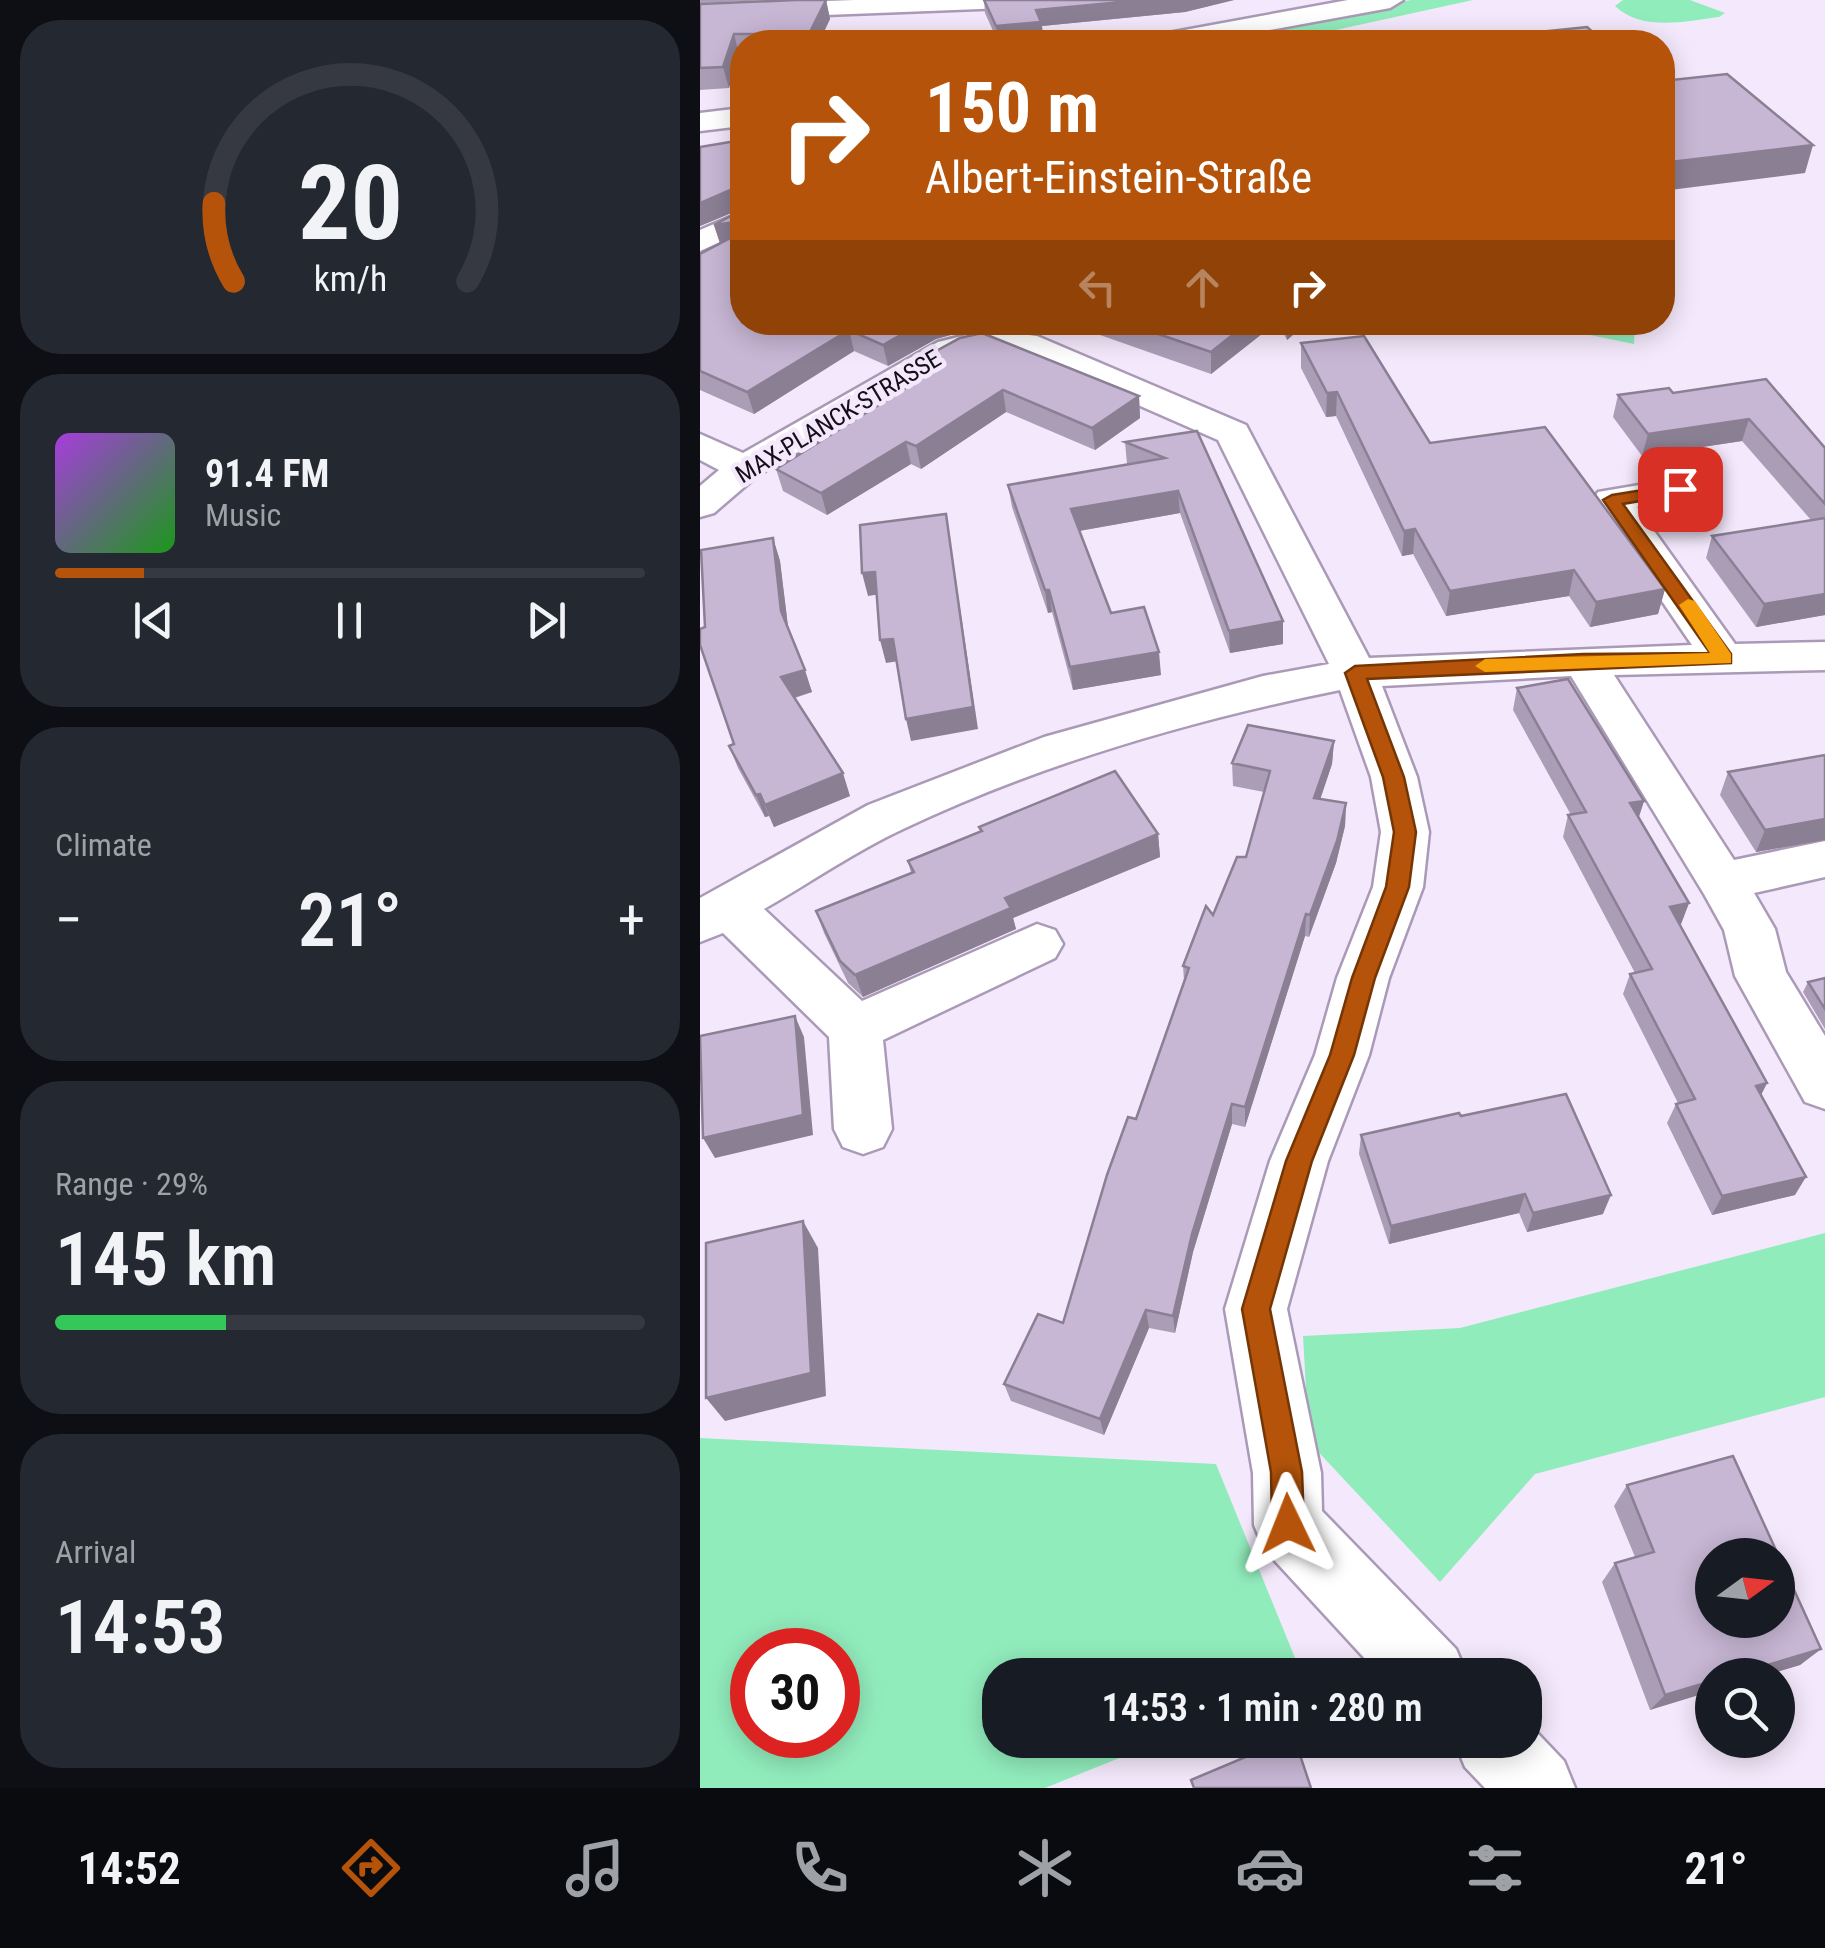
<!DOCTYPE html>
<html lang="en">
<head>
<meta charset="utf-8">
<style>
  :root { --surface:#171b24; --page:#242831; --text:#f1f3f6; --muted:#9ea1a6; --line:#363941; --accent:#b45309 }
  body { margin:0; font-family:"Roboto Condensed",sans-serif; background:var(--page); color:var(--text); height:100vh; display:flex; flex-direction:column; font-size:38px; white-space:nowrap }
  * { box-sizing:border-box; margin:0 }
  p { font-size:32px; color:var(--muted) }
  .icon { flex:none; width:55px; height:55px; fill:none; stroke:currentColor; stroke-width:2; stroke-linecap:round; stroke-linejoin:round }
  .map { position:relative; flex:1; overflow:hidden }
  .sheet { display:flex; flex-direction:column; gap:20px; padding:20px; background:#0d0f14; width:700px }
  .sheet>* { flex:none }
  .hud { position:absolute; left:30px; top:30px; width:945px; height:305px; border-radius:40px; box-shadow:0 5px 25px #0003; background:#b45309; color:#fff; overflow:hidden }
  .needle { width:65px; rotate:75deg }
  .buttons { position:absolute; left:995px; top:1538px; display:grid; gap:20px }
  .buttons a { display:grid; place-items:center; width:100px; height:100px; border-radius:50%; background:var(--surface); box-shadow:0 5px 25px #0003; font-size:50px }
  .speed { position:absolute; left:30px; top:1628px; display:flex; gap:20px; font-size:50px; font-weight:700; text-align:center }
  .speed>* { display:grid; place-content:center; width:130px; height:130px; border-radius:50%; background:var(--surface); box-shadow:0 5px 25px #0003; line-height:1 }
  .speed .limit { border:15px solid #d22; background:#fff; color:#111 }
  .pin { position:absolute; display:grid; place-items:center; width:85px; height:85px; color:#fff; margin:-42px; border-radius:20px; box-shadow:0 5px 15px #0006 }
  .me { position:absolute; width:110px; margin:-55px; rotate:358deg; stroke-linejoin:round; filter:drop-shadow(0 0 8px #0008) }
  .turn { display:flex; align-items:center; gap:35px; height:210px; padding:0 30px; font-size:45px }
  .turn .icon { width:130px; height:130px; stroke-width:2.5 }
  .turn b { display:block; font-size:70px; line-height:85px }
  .lanes { display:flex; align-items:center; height:95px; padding:0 30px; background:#0003; justify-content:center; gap:50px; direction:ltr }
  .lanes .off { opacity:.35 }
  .big { font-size:75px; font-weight:600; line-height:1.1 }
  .sheet .widget { flex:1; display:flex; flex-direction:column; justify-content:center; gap:15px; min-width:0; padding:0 35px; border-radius:40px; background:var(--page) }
  .sheet .dial { align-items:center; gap:0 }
  .dial svg { height:260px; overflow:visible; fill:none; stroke:var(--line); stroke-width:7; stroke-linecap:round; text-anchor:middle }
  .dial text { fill:var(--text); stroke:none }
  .song { display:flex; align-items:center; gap:30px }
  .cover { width:120px; height:120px; border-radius:15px; background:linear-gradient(135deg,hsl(280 70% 55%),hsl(120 70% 35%)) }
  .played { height:10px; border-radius:5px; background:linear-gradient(90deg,var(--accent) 15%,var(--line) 15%) }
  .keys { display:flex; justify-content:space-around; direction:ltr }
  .heat { display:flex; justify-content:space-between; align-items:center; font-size:55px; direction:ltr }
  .charge { height:15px; border-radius:8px; background:linear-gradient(90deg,#34c759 29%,var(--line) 0) }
  .trip { position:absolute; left:282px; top:1658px; width:560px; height:100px; border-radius:40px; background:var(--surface); box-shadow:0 5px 25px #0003; font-weight:600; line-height:100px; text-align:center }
  .dock { display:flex; height:160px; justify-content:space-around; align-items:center; background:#090b0e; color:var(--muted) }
  .dock .icon { width:70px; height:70px }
  .dock .current { color:var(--accent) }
  .dock b { font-size:45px; color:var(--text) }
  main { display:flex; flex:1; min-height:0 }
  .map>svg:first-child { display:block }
  .green { fill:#91ecbc; fill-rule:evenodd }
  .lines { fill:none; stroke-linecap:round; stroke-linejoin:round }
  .street-casing { stroke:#aa9ab7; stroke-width:5 }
  .secondary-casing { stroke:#aa9ab7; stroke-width:5 }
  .street { fill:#fff; fill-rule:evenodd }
  .secondary { fill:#fff; fill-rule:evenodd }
  .wall { fill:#ab9db6 }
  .shaded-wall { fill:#8b7f94 }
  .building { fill:#c7b6d4; stroke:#8b7f94; stroke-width:2.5; fill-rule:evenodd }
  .route { fill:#b45309; stroke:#753606; stroke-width:2.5 }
  .slow { fill:#f59e0b }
  .labels { text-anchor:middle; stroke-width:9; stroke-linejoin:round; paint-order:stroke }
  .far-street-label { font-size:25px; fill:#150f19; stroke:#f4e9fc }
</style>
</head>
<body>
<main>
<section class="sheet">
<div class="widget dial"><svg viewBox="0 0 100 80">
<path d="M14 69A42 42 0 1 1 86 69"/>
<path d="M14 69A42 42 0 0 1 8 45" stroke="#b45309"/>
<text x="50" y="56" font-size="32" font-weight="700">20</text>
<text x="50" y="72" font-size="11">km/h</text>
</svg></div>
<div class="widget">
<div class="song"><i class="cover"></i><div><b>91.4 FM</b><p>Music</p></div></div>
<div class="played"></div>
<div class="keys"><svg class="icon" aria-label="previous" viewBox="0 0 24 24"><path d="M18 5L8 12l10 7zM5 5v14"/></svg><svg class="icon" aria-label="pause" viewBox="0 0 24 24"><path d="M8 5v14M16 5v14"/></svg><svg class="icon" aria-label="next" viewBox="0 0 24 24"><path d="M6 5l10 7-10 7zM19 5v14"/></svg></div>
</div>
<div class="widget"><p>Climate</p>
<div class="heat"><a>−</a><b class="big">21°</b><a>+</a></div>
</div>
<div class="widget"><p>Range · 29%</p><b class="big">145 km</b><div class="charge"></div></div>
<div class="widget"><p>Arrival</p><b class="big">14:53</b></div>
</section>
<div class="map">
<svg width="1125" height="1788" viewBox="0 0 1125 1788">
  <rect width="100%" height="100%" fill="#f4e9fc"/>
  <g class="green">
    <polygon points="711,0 773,0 581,42 524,42 522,39"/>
    <path d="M923,0H990L1025,13L1019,17C986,21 942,32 915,6Z"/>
    <polygon points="831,323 935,323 934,344"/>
    <polygon points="1125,1233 1125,1397 835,1474 740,1582 609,1442 603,1336 760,1328"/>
    <path d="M0,1438L516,1464L602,1675H300V1740H464L345,1788H0ZM52,1650H138V1735H52Z"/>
  </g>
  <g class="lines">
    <defs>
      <g id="street">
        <polygon points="154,0 346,0 334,7 0,20 0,6"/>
        <polygon points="42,212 42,232 0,251 0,230"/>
        <path d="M287,330L337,336L546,425L669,658L992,645L893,500L898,492L981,478L994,481L1000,489L994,497L937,507L1035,644L1125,642V670L914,675L1034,860L1125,841V877L1054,893L1075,929L1086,972L1125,1036V1109L1105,1102L1035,976L1024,930L1004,894L871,676L682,686L717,777L729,832L723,887L689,978L669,1055L628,1161L587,1309L621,1473L622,1511L756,1649L767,1675H680L564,1549L554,1525L553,1473L525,1309L570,1161L615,1055L637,978L673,887L681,832L671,777L640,690C491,720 340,764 203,829C155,851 110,883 64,909L162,1001L337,924L355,930L363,944L355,958L183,1040L192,1129L183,1147L163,1154L143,1147L134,1129L129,1037L23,933L0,942V898L168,805L344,737L563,676L629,664L518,440L317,352L287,350L262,356L57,476L14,513L0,517V486L19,470L0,460V434L43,453L238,342Z"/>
        <polygon points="825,1720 864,1761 875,1788 785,1788 765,1767 754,1740 825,1740"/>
      </g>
      <g id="secondary">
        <polygon points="648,0 703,0 690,8 504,42 450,42 463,34"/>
        <polygon points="42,108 42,126 0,131 0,113"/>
      </g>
    </defs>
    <use href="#street" class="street-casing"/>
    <use href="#secondary" class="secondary-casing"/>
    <use href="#street" class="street"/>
    <use href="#secondary" class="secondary"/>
  </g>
  <g class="wall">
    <polygon points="0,0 71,0 0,3"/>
    <polygon points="126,0 130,19 119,42 42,42 42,54 39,54 29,88 0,90 0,4"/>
    <polygon points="284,0 534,0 485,12 342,26 343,38 298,42 285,13"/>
    <polygon points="0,147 254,334 236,339 188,366 154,351 54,414 0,390 0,254 20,243 14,225 40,211 40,209 0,226"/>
    <polygon points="363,322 577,322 511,374"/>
    <polygon points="578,322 608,322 587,340"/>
    <polygon points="601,343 730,443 965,589 958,614 890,627 869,596 746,616 713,554 702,556 636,416 626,417 601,368"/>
    <polygon points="220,360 439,396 440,418 395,450 306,412 221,469 211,464 127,515 83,491 76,469 224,376"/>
    <polygon points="1066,379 1125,448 1125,615 1056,627 1006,558 1012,536 1111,520 1042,441 942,456 913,417 918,395 973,393"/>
    <polygon points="497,431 583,621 583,644 530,653 480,513 379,531 411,613 461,675 373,690 352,612 348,613 312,507 308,485 429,464 427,464 425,442"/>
    <polygon points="73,538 80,561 88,628 112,692 95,698 150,796 74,827 69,816 65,817 38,768 29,746 34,744"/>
    <polygon points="817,688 944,801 939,817 989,903 981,924 979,925 1067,1083 1061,1095 1095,1195 1012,1215 967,1123 976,1104 978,1103 923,994 930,974 935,973 863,837 868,815 871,815 813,710"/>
    <polygon points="634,741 632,764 620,799 646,803 645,826 636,863 609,937 605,936 545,1127 532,1124 493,1252 475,1333 449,1328 404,1435 311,1401 304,1384 363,1323 484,981 483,966 546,857 564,792 533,786 532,763"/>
    <polygon points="1125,755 1125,840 1056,852 1020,795 1028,772"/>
    <polygon points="279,827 458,834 460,857 313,918 316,929 163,997 148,983 124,933 116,911 211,873 208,861 280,832"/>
    <polygon points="1125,978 1125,1029 1103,992 1108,982"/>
    <polygon points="761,1116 903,1214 827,1232 819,1213 689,1244 659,1154 661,1135"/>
    <polygon points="927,1485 1121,1649 1100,1665 1066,1675 1012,1675 950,1710 902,1582 915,1563 935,1557 914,1506"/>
  </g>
  <g class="shaded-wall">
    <polygon points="126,0 130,19 119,42 111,42 109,34"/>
    <polygon points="443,0 534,0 485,12 342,26 343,38 298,42 296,26 336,10"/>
    <polygon points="34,34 39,54 29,88 23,67"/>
    <polygon points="1113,145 1105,173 962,191 962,163"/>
    <polygon points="35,188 41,209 0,226 0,203"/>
    <polygon points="42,221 42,242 21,246 14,225"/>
    <polygon points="223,322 258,322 254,334 236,339 188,366 183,345"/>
    <polygon points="549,322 577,322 511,374 511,352"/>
    <polygon points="587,322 608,322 587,340"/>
    <polygon points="149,330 154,351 54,414 47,392"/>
    <polygon points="303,390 306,412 221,469 216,446"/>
    <polygon points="637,392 636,416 626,417 627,393"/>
    <polygon points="439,396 440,418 395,450 392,428"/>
    <polygon points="1049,419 1042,441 942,456 948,434"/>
    <polygon points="206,442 211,464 127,515 121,493"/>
    <polygon points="478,491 480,513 373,532 371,509"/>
    <polygon points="246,514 278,729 211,741 206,719"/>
    <polygon points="715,529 713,554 702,556 704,531"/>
    <polygon points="73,538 80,561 89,634 81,611"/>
    <polygon points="874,570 869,596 746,616 750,591"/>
    <polygon points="175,572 181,594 168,596 162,573"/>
    <polygon points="965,589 958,614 890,627 896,602"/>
    <polygon points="345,590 349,590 352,612 348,613"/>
    <polygon points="1125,594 1125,615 1056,627 1064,604"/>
    <polygon points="583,621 583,644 530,653 529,631"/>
    <polygon points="193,639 199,661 186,663 180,640"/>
    <polygon points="459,652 461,675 373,690 370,667"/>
    <polygon points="105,670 112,692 89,699 81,677"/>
    <polygon points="634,741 632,764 613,821 614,798"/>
    <polygon points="143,773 150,796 74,827 65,805"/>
    <polygon points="60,794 69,816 65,817 56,795"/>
    <polygon points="944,801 937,822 930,803"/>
    <polygon points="646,803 645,826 636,863 609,937 610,915"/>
    <polygon points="1125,819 1125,840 1056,852 1065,830"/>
    <polygon points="458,834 460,857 313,918 316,929 163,997 155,975 305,898"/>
    <polygon points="989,903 981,924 962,928 970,907"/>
    <polygon points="606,914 605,936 545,1127 545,1107"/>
    <polygon points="95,1016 104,1037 113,1135 15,1158 3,1138"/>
    <polygon points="1067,1083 1057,1103 1056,1086"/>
    <polygon points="532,1104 532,1124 493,1252 475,1333 473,1316 492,1234"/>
    <polygon points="1106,1177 1095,1195 1012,1215 1022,1196"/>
    <polygon points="825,1194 819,1213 689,1244 691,1226"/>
    <polygon points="911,1195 903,1214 827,1232 833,1213"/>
    <polygon points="103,1221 118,1248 126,1396 25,1421 6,1398"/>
    <polygon points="446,1310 449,1328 404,1435 400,1419"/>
    <polygon points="1121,1649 1100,1665 1066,1675 1034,1675"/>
    <polygon points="1012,1681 1012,1691 950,1710 965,1695"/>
  </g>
  <g class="building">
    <polygon points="96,0 126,0 109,34 34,34 23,67 0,68 0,4"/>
    <polygon points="284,0 443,0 336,10 341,22 296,26"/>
    <polygon points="887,27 904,42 753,42 752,41"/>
    <polygon points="1027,74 1113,145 962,163 962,81"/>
    <polygon points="42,140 42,221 14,225 40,211 40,192 35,188 0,203 0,147"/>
    <polygon points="42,232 42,322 223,322 183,345 149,330 47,392 0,371 0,254"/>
    <polygon points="423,322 549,322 511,352"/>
    <polygon points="282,333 439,396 392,428 303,390 216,446 206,442 121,493 76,469 238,368 220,360 260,338"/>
    <polygon points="664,336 730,443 845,427 965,589 896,602 874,570 750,591 715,529 704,531 637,392 627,393 601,343"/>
    <polygon points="1066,379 1125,448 1125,504 1049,419 948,434 918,395 969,388 973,393"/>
    <polygon points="497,431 583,621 529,631 478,491 371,509 411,613 444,607 459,652 370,667 349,590 345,590 308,485 465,458 425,442"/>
    <polygon points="246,514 273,707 206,719 193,639 180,640 175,572 162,573 160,525"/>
    <polygon points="1125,518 1125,594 1064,604 1012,536"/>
    <polygon points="73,538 81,611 105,670 81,677 143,773 65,805 60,794 56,795 29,746 34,744 0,645 0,629 5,627 1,550"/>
    <polygon points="868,679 944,801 930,803 989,903 970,907 1067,1083 1056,1086 1106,1177 1022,1196 976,1104 995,1099 930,974 952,969 868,815 886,812 817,688"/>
    <polygon points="548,725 634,741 614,798 646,803 637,841 610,915 606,914 545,1107 532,1104 492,1234 473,1316 446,1310 400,1419 304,1384 338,1314 363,1323 407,1175 428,1117 436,1119 489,968 483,966 506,906 513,915 537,857 546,857 570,771 532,763"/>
    <polygon points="1125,755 1125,819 1065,830 1028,772"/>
    <polygon points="415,771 458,834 305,898 311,908 155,975 140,961 116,911 214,872 208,861 282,831 279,827"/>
    <polygon points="1125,978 1125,1009 1108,982"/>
    <polygon points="95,1016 103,1115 3,1138 0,1036"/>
    <polygon points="866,1094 911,1195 833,1213 825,1194 691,1226 661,1135 759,1113 761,1116"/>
    <polygon points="103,1221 111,1373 6,1398 6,1243"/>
    <path d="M1033,1456L1121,1649L1034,1675H1012V1681L965,1695L915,1563L954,1552L927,1485ZM1012,1555H1078V1620H1012Z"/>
    <polygon points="586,1740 595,1740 611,1788 494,1788 491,1780"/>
  </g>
  <polygon class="route" points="980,484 989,489 987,493 923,504 1031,654 1031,663 667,679 704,777 716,832 709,887 675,978 654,1055 612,1161 570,1309 602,1472 604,1524 599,1536 588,1540 577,1536 572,1524 571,1472 542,1309 586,1161 630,1055 652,978 686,887 694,832 683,777 645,673 655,666 883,654 1010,653 903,500 912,495"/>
  <polygon class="slow" points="988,599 995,601 1031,654 1031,663 785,672 775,666 785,659 1010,653 979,605"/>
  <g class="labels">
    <g class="far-street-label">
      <text transform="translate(138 416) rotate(-31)" y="9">MAX-PLANCK-STRASSE</text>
    </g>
  </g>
</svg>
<div class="buttons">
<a><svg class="needle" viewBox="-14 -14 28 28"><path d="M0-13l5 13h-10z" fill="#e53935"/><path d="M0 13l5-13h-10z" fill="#9ea1a6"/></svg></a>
<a><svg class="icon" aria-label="search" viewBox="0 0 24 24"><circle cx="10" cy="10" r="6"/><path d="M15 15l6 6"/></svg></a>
</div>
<div class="speed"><div class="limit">30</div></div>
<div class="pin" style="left:980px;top:489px;background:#d93025"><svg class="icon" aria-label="arrive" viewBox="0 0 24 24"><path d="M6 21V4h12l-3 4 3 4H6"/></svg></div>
<svg class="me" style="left:588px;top:1524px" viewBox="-20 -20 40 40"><path d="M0-17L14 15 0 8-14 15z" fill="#b45309" stroke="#fff" stroke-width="4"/></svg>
<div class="trip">14:53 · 1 min · 280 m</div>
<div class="hud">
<div class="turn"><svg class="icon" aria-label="right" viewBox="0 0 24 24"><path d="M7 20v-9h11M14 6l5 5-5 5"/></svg><div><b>150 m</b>Albert-Einstein-Straße</div></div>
<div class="lanes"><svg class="icon off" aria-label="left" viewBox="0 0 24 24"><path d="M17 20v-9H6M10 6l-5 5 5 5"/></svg><svg class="icon off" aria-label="ahead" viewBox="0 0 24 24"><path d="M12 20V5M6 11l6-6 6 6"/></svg><svg class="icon" aria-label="right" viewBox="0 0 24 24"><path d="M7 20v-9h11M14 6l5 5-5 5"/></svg></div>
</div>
</div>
</main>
<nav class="dock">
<b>14:52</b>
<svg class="icon current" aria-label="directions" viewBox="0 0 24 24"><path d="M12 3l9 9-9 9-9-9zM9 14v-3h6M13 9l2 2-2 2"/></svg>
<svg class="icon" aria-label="music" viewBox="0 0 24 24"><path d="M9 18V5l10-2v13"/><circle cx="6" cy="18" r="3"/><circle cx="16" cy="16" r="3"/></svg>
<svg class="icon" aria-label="phone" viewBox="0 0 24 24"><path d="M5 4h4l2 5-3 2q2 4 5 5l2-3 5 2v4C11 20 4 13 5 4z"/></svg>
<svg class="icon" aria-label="climate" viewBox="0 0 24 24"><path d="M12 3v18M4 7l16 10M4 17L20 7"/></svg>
<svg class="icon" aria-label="car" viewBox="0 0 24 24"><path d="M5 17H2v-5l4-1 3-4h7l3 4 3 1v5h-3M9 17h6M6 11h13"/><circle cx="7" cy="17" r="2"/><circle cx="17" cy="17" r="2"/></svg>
<svg class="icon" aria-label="filters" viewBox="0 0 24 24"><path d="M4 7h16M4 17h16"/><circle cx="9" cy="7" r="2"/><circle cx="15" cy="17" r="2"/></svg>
<b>21°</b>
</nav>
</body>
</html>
